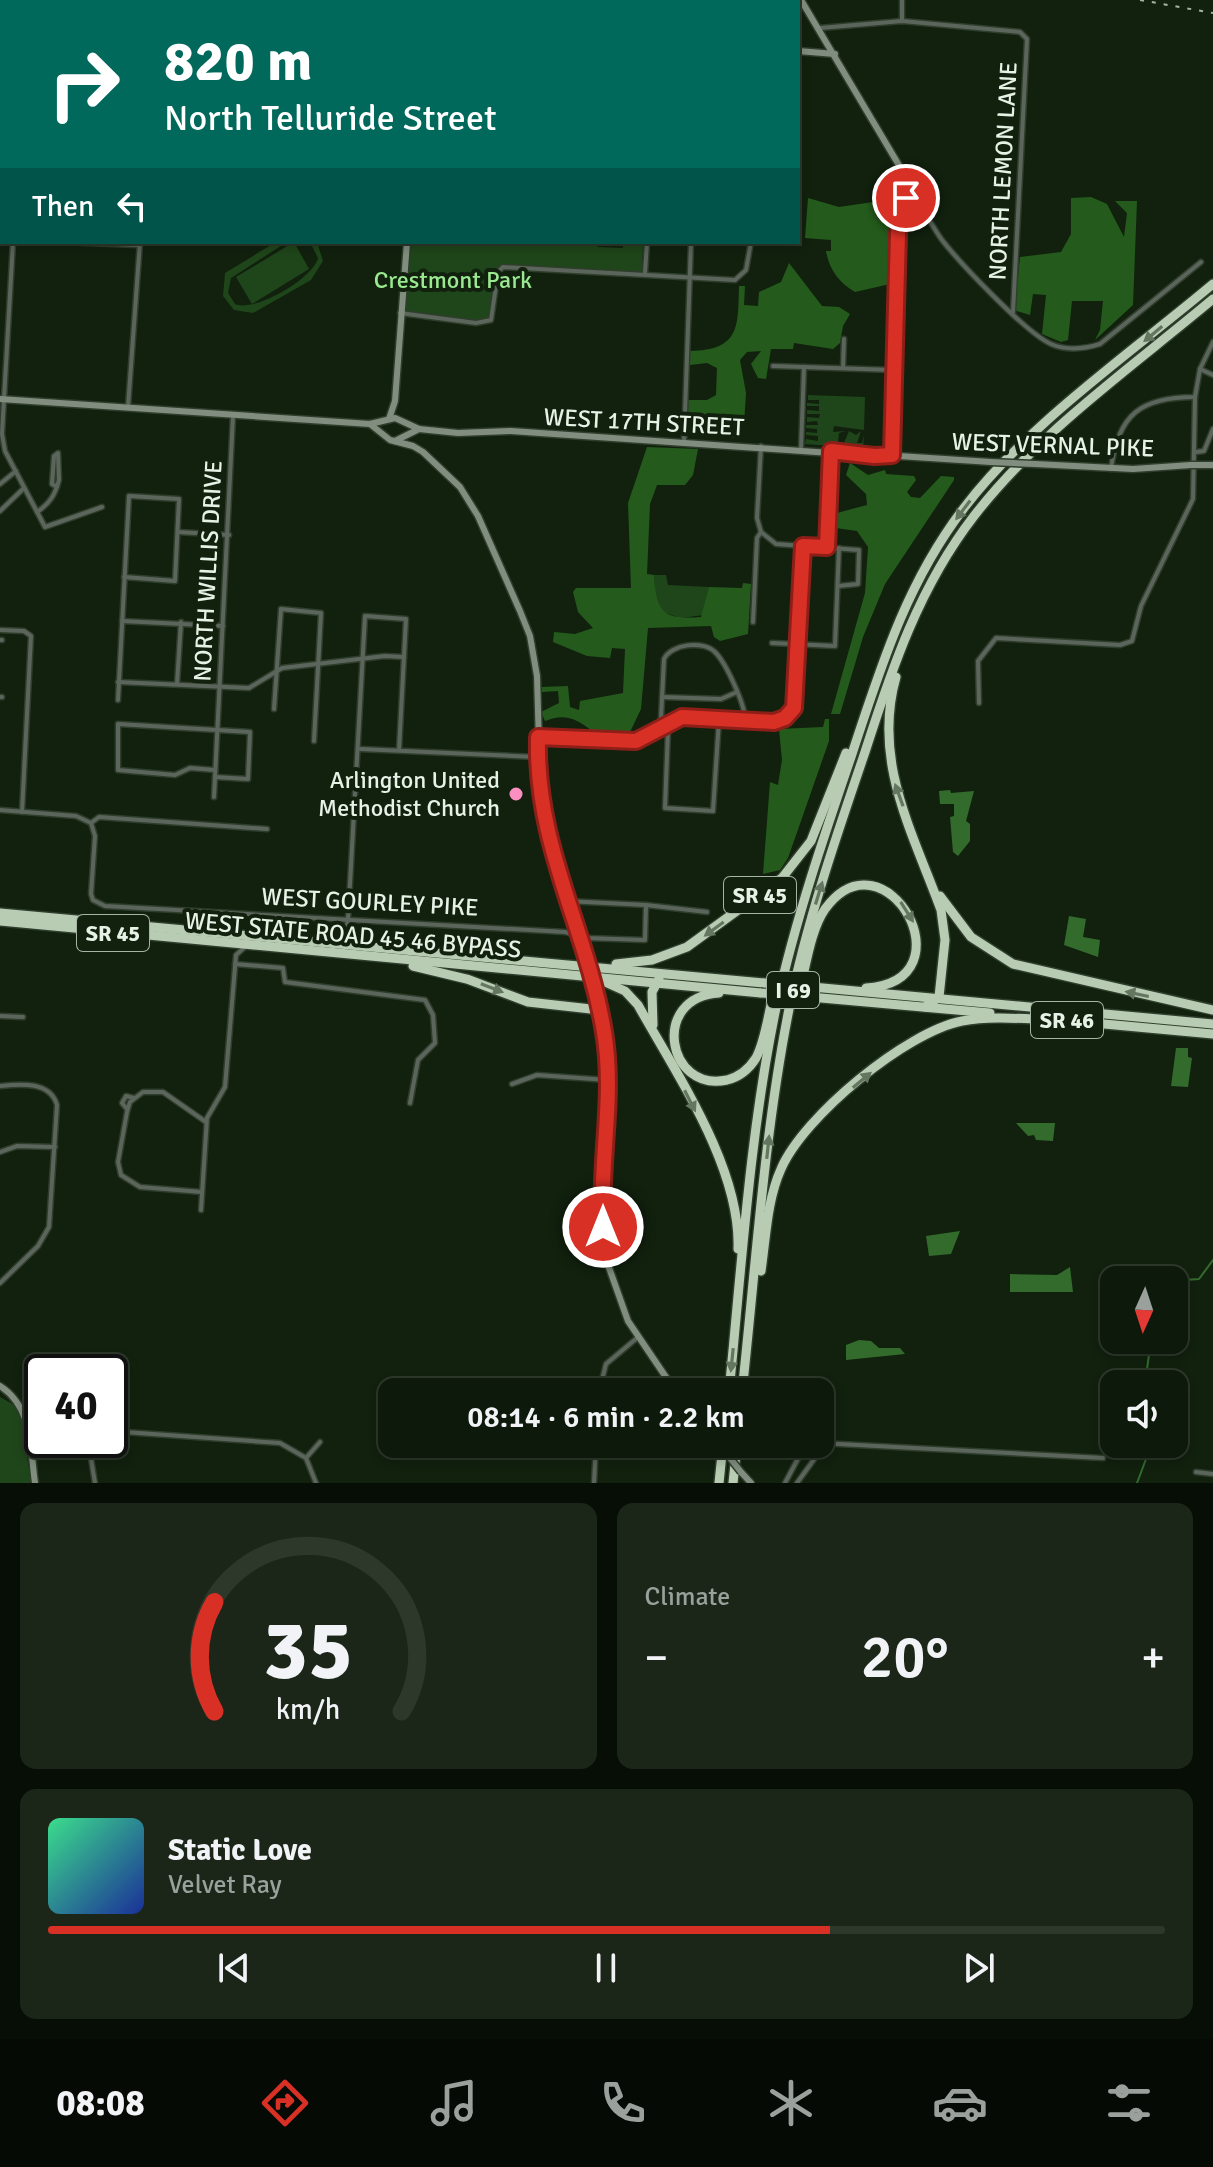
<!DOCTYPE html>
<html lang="en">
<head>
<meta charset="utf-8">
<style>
  :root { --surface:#0d190a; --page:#1b2618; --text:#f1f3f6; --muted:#9aa09c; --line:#2d382b; --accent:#d93025 }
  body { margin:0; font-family:Signika,sans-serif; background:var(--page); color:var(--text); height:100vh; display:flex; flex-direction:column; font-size:30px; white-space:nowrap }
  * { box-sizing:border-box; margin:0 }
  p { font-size:26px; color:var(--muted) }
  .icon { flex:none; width:44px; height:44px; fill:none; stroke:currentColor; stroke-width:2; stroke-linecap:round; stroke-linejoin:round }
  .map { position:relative; height:1483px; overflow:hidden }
  .side { display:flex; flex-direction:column; gap:20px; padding:20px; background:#070e06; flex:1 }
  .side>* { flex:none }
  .guide { position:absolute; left:0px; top:0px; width:800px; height:244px; box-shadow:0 4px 12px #0003,0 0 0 2px var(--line); background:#00695c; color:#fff; overflow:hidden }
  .needle { width:52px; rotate:183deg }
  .buttons { position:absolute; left:1100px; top:1266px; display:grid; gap:16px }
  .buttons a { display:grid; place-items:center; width:88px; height:88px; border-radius:16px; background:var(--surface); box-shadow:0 4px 12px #0003,0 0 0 2px var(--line); font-size:40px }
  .speed { position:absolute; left:24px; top:1354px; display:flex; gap:16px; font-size:40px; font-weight:700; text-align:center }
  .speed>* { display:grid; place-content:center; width:104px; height:104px; border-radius:50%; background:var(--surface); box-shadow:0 4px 12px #0003,0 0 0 2px var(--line); line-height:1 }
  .speed .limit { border:4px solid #111; border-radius:12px; background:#fff; color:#111 }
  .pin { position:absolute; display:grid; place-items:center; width:68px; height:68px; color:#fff; margin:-34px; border:4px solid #fff; border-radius:50%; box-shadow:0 2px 8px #0007 }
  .me { position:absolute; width:88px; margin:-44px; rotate:0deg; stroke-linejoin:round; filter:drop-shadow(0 0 6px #0008) }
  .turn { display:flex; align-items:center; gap:28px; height:168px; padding:0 32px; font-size:36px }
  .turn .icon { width:104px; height:104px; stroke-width:2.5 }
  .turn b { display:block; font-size:56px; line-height:68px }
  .then { display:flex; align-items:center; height:76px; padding:0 32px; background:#0003; gap:16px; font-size:30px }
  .big { font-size:60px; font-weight:600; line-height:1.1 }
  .side .card { flex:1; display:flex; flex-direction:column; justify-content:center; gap:12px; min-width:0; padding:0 28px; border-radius:16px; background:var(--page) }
  .side .dial { align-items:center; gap:0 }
  .dial svg { height:208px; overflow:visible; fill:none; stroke:var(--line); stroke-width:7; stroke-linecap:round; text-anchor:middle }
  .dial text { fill:var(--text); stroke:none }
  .song { display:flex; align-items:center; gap:24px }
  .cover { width:96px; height:96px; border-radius:12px; background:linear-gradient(135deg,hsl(150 70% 55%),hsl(230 70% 35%)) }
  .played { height:8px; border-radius:4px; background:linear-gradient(90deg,var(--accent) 70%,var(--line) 70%) }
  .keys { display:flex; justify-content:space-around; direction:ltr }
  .heat { display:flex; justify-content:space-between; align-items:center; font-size:44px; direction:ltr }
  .side .tiles { flex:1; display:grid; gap:20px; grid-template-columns:1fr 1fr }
  .card:last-child { grid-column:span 2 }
  .trip { position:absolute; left:378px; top:1378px; width:456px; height:80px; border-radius:16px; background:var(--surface); box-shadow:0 4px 12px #0003,0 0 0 2px var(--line); font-weight:600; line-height:80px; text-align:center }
  .tab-bar { display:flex; height:128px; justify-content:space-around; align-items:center; background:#050a04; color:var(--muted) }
  .tab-bar .icon { width:56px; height:56px }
  .tab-bar .active { color:var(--accent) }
  .tab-bar b { font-size:36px; color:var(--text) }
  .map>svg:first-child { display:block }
  .green { fill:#1f461a }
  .forest { fill:#245b1c }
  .water { fill:#336b2c }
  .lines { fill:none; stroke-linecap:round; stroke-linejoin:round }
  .stream { stroke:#336b2c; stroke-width:2 }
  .street-casing { stroke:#2f3e2c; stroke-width:7 }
  .secondary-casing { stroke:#2f3e2c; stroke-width:9 }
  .highway-casing { stroke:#2f3e2c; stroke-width:12 }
  .street { stroke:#5c655b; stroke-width:4 }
  .secondary { stroke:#818e7f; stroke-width:6 }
  .highway { stroke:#b7ccb3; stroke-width:9 }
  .rail { stroke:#a6b3a5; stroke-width:2; stroke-dasharray:4 8; stroke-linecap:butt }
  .secondary-bridge-casing { stroke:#2f3e2c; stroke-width:9; stroke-linecap:butt }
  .highway-bridge-casing { stroke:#2f3e2c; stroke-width:12; stroke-linecap:butt }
  .secondary-bridge { stroke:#818e7f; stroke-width:6 }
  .highway-bridge { stroke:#b7ccb3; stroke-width:9 }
  .oneway { fill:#647660 }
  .route-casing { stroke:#8d1f18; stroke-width:20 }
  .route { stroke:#d93025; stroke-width:14 }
  .poi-dot { fill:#fc8fc2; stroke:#11210e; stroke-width:3 }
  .labels { text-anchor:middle; stroke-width:8; stroke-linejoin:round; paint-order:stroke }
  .shield { fill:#11210e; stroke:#a7b3a5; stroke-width:2 }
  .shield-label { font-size:22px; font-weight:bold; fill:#e7f2e6 }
  .street-label { font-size:24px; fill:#e7f2e6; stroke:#11210e }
  .park-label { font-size:24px; fill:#9ae88f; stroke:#11210e }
  .poi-label { font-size:24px; fill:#e7f2e6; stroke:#11210e; text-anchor:end }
</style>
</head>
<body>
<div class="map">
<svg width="1213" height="1483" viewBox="0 0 1213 1483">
  <rect width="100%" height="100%" fill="#11210e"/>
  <g class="green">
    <path d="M276,242H287L231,278L228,293L235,304C254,313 314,278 318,258L310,242H317L323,261L311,280L253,313L234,310L223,296L225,273Z"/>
    <polygon points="294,242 309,269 252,304 236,277"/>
    <polygon points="412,242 594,242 598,247 623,248 623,242 643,242 642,272 504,265 495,275 493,315 482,323 402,311"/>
    <polygon points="808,395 865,397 864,430 834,426 833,432 846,431 839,433 838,442 844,443 849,431 856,435 861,431 857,443 862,443 864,435 863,448 805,444 806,439 818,441 818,436 806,435 806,432 817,433 817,429 806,428 806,425 818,425 817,421 807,422 807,417 819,418 820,414 807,414 807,410 819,411 819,406 807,406 807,403 819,404 819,400 808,400"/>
    <polygon points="654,575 666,575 668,585 709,587 704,615 680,618 661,611 655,596"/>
    <polygon points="0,1397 16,1406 21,1415 31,1483 0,1483"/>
  </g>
  <g class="forest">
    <polygon points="1091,197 1107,204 1124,237 1127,213 1115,201 1137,201 1133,305 1095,340 1100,330 1103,301 1072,301 1068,340 1061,342 1042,334 1046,295 1033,294 1030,315 1014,310 1020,257 1061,252 1071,234 1071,198"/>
    <path d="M808,198L839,207L873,202L878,219L891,220L890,284L855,292C839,283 829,269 826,251H831V240L805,238Z"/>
    <path d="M789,263L822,306L839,307L850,314L843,326L840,343L833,349L794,343L793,349H771L766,379L758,378L751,364L761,351L747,352L740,360L746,393L744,424L734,438L702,436L703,422H687L688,400H707L716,395L717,368L707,363L690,365V351C740,350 738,327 739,286H745L744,305L758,306L759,292L781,282Z"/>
    <path d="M647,447L698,449L693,475L685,485H657L650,504L647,574L654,575C656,612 663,620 701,617L709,587L742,588L743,583L751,584L748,634L720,641L714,637L711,626L648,628L641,709L630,732L592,731C577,718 563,713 545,721L541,712L559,703L558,691L542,692V687L568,686L570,707L579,710L580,701L623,693L625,649L612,648L610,658L587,656L553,642L554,632L575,634L593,628L578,612L573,592L576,588H631L628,503Z"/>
    <polygon points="850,463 868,475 885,470 886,474 914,476 916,480 907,492 911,497 920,498 941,476 954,477 954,480 885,584 863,637 840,714 831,714 865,593 868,547 857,531 836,528 837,513 867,505 866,494 846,475"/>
    <polygon points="825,719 829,719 829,741 788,858 780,870 763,874 770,782 778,785 782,760 779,729 823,727"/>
  </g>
  <g class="water">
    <polygon points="950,790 951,793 974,791 966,821 970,824 970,841 958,856 953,852 950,817 954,816 954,804 940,804 939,791"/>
    <polygon points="1069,916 1086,919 1083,937 1100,940 1098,957 1064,945"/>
    <polygon points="1176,1048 1188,1048 1188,1057 1192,1058 1188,1087 1171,1086"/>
    <polygon points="1016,1123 1055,1123 1053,1141 1036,1140 1034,1135 1028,1136"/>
    <polygon points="960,1231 951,1254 929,1256 926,1236"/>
    <polygon points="1070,1267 1073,1292 1010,1292 1010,1274 1057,1275"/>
    <polygon points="859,1340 871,1341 879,1348 900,1348 905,1354 846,1360 846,1345"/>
  </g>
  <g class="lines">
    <g class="stream">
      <polyline points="1174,1300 1185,1280 1199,1279 1213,1260"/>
      <polyline points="1145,1384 1151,1340"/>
      <polyline points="1137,1483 1146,1459 1140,1444"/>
    </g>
    <defs>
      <g id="street">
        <polyline points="475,1 490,2"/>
        <polyline points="155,2 155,0"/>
        <polyline points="263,2 263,0"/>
        <polyline points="417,2 417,0"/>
        <polyline points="447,2 447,0"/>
        <polyline points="531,2 531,0"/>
        <polyline points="902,21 902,0"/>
        <polyline points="820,28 902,21 1020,32 1027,39 1013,312"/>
        <polyline points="0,133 2,133"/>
        <path d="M906,198C924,206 931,225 942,240C960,263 1026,333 1051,344C1067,351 1084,349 1100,344L1201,262"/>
        <polyline points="0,238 2,238"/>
        <polyline points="13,242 2,434 5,451 45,527 102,507"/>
        <polyline points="65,242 138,245"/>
        <polyline points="645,273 647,242"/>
        <polyline points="400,313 476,323 491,320 498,272 503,267 735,280 746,270 751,242"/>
        <polyline points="773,366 893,370"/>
        <polyline points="843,368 844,339"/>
        <polyline points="1200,369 1213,375"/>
        <polyline points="128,407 140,242"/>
        <polyline points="684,442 691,242"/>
        <polyline points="801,449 804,367"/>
        <polyline points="1196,452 1204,451 1213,429"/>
        <path d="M1111,469C1118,414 1141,397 1195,397L1200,369L1213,342"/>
        <polyline points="0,484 16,471"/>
        <polyline points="0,511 24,488"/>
        <path d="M37,512C50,503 55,495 59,480L58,453L54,456L52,484L57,487"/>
        <polyline points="178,532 229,535"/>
        <polyline points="761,532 776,544 859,550 858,584 838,586"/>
        <polyline points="827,547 831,454"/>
        <polyline points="122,621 223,626"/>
        <polyline points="753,622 757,538 761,532 757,518 761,446"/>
        <polyline points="0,630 24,631 31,636 22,812"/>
        <polyline points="0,640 2,640"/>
        <polyline points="772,643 835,646 839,548"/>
        <polyline points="118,682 249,688 282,668 385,656 404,657"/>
        <polyline points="177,684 181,622"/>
        <polyline points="0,697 2,697"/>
        <polyline points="662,697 721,699 737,692"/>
        <polyline points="118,700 129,496 179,499 175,581 124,577"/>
        <polyline points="979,703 978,661 996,638 1120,645 1132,641 1141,606 1193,499 1195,397"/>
        <polyline points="274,709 281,609 321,613 314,741"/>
        <path d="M719,720L713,811L665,808L668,730L661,718L664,659C671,644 703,640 715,652C726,663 746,706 745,721"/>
        <polyline points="538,737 636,741 675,719 774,722 785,718 794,708 803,546"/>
        <polyline points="360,749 537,757"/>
        <polyline points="215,777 248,779 250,732 118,724 118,770 175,775 190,768 215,770"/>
        <polyline points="214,797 233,416"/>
        <polyline points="0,810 76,816 91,823 95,836 91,894 93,900 105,906 565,932 586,938 645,940 646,905 566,901"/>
        <polyline points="91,823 99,817 267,829"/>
        <polyline points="646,905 707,912"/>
        <polyline points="335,943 346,930 348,919 365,616 406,619 399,750"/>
        <polyline points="235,964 283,968 285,982 425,1000 433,1015 435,1043 418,1060 410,1103"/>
        <polyline points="0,1016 23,1017"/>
        <polyline points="512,1084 537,1075 608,1080"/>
        <path d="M0,1086C21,1084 50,1081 57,1105L49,1227L38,1246L0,1283"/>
        <polyline points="127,1109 122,1103 126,1096 134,1098"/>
        <polyline points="0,1152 17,1146 55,1147"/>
        <polyline points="202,1192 140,1187 121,1175 118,1162 127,1112 130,1102 143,1092 163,1092 206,1122"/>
        <polyline points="201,1210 207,1118 225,1087 236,955 246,946"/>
        <polyline points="599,1392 606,1364 637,1338"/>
        <polyline points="27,1426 42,1426"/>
        <polyline points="110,1431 280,1443 306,1458 316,1483"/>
        <polyline points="88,1440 95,1483"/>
        <polyline points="820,1443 1103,1458"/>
        <polyline points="306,1458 320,1442"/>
        <polyline points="1196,1472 1213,1474"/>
        <polyline points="594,1483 596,1444"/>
        <polyline points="785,1483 801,1453 817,1444"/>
        <polyline points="797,1483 815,1458 811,1446"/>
      </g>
      <g id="secondary">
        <polyline points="801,0 900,167 906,198 898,233 892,455"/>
        <polyline points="83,2 84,2"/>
        <polyline points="558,2 558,0"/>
        <polyline points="0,12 2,12"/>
        <polyline points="798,51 835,54"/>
        <polyline points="0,399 370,424 395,418 419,429 458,433 511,431 874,456 892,455"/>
        <polyline points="389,419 395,401 407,242"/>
        <polyline points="370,424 390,440 413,446 423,452 460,487 478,516 520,611 530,636 537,676 541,813 584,954"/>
        <polyline points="395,441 419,429"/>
        <polyline points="868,454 991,462"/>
        <polyline points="1035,464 1133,469 1191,465"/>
        <polyline points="1201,465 1213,465"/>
        <polyline points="595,988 608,1063 602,1209 607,1262 628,1321 676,1392"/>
        <path d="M0,1386C33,1407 30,1448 35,1483"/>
        <polyline points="741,1472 751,1483"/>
      </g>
      <g id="highway">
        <path d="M896,677C872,761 913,833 941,910L945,940L939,997L925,1007"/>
        <polyline points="940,896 971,937 1013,964 1213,1010"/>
        <polyline points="0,913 764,983"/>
        <polyline points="0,921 761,993"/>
        <polyline points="616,964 652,960 687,947 782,878 811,841 846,753"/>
        <polyline points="413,966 467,979 528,1002 600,1010"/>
        <path d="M605,982L625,991L638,1005C677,1075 741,1168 738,1249"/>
        <polyline points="812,987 1213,1024"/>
        <path d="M799,992C806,967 810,931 825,909C885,827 973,981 866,988"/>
        <path d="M719,993C650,997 667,1093 727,1080C739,1077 749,1069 756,1058C764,1043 767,1022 771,1005"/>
        <polyline points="810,997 990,1013"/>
        <polyline points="1061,1020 1213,1034"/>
        <polyline points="653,1025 652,992 659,979"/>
        <path d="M761,1271C766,1237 767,1200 781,1169C804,1116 906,1032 962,1021C996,1015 1033,1020 1067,1020"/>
        <path d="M729,1392C742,1262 750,1130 777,1003C796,918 824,836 852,754C881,666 907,582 964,508C1029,423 1131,353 1213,284"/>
        <path d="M742,1392C756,1264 764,1135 789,1009C807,921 836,837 865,752C892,668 919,587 974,516C1039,432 1132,367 1213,299"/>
        <polyline points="719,1483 723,1444"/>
        <polyline points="733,1483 737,1444"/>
      </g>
    </defs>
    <use href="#street" class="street-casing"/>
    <use href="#secondary" class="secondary-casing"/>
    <use href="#highway" class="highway-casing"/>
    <use href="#street" class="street"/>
    <use href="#secondary" class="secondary"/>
    <use href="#highway" class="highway"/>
    <g class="rail">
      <polyline points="1140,0 1213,13"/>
      <polyline points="103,2 106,0"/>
      <polyline points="0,79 2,77"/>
    </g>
    <defs>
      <g id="secondary-bridge">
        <polyline points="991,462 1035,464"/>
        <polyline points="1191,465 1201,465"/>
        <polyline points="584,954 595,988"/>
        <polyline points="719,1444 741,1472"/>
      </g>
      <g id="highway-bridge">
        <polyline points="764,983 812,987"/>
        <polyline points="761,993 810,997"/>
      </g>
    </defs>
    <use href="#secondary-bridge" class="secondary-bridge-casing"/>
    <use href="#highway-bridge" class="highway-bridge-casing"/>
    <use href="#secondary-bridge" class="secondary-bridge"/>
    <use href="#highway-bridge" class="highway-bridge"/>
  </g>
  <defs><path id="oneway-solid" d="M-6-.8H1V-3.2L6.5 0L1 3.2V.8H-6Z" transform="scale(2)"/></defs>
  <g class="oneway">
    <use href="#oneway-solid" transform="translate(1153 334) rotate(140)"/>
    <use href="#oneway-solid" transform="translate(963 510) rotate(127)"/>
    <use href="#oneway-solid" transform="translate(899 795) rotate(-110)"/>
    <use href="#oneway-solid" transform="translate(819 893) rotate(-73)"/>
    <use href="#oneway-solid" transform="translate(907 912) rotate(58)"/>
    <use href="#oneway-solid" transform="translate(714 929) rotate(144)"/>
    <use href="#oneway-solid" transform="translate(492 988) rotate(21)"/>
    <use href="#oneway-solid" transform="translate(1137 994) rotate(-168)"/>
    <use href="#oneway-solid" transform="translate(862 1080) rotate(-40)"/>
    <use href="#oneway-solid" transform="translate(690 1101) rotate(63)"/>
    <use href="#oneway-solid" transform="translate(768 1147) rotate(-84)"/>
    <use href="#oneway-solid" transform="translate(732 1360) rotate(96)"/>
  </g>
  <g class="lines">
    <defs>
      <path id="route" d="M603,1227C599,1162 615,1097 604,1032C587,928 535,847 538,737L636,741L682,717L774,722L785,718L794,708L803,546L827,547L831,451L874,456L892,455L898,233L906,198"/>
    </defs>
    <use href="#route" class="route-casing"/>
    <use href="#route" class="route"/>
  </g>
  <circle class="poi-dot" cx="516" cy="794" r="8"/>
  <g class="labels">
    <g class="shield">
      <rect x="724" y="877" width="72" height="36" rx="6"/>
      <rect x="77" y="915" width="72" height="36" rx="6"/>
      <rect x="767" y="972" width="52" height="36" rx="6"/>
      <rect x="1031" y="1002" width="72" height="36" rx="6"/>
    </g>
    <g class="shield-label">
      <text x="760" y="903">SR 45</text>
      <text x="113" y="941">SR 45</text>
      <text x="793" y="998">I 69</text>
      <text x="1067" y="1028">SR 46</text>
    </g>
    <g class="street-label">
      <text transform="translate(1003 171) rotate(-87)" y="8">NORTH LEMON LANE</text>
      <text transform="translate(644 422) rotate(3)" y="8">WEST 17TH STREET</text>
      <text transform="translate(1053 445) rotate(2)" y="8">WEST VERNAL PIKE</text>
      <text transform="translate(208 571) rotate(-87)" y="8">NORTH WILLIS DRIVE</text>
      <text transform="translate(370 902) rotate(3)" y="8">WEST GOURLEY PIKE</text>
      <text transform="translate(353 935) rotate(5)" y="8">WEST STATE ROAD 45 46 BYPASS</text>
    </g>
    <g class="park-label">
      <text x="453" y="288">Crestmont Park</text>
    </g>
    <g class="poi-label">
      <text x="500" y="788">Arlington United<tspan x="500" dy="28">Methodist Church</tspan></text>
    </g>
  </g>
</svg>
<div class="buttons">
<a><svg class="needle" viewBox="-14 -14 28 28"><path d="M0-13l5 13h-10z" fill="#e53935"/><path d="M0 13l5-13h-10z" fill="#9aa09c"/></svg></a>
<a><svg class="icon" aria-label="sound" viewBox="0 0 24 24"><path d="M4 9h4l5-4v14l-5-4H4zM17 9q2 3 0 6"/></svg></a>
</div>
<div class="speed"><div class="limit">40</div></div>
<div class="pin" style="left:906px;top:198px;background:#d93025"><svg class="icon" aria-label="arrive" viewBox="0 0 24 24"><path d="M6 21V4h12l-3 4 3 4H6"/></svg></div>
<svg class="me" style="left:603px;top:1227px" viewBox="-20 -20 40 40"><circle r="17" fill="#d93025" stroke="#fff" stroke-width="3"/><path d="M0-11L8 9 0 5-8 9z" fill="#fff"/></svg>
<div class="trip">08:14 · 6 min · 2.2 km</div>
<div class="guide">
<div class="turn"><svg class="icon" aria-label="right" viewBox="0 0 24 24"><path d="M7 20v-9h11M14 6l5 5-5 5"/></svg><div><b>820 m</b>North Telluride Street</div></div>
<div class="then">Then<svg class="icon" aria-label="left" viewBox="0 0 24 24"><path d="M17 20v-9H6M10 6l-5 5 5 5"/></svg></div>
</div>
</div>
<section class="side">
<div class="tiles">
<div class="card dial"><svg viewBox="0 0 100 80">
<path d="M14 69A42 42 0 1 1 86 69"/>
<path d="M14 69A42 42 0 0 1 14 27" stroke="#d93025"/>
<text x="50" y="56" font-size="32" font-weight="700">35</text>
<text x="50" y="72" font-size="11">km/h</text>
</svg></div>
<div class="card"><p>Climate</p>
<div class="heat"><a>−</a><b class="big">20°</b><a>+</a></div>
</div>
<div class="card">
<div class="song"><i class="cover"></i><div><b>Static Love</b><p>Velvet Ray</p></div></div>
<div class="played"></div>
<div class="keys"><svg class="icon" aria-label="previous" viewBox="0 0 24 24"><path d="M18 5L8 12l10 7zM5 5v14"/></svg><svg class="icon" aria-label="pause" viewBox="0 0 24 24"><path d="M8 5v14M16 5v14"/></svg><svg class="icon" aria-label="next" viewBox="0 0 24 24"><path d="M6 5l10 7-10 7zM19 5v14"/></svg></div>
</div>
</div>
</section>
<nav class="tab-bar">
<b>08:08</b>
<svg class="icon active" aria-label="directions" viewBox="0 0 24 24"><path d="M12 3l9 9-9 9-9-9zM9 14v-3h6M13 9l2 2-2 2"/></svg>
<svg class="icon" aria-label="music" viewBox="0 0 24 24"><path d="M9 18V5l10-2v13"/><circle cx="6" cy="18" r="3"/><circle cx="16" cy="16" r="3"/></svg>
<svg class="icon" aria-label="phone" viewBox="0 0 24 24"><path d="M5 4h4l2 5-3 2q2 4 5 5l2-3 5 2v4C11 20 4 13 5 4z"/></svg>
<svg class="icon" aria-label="climate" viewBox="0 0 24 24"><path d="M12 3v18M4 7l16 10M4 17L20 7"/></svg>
<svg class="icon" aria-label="car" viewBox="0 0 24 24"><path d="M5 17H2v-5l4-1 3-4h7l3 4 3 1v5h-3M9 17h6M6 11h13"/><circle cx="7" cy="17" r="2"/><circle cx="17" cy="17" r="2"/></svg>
<svg class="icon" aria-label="filters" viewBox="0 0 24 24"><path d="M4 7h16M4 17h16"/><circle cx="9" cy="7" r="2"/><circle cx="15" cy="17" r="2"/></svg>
</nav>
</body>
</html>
